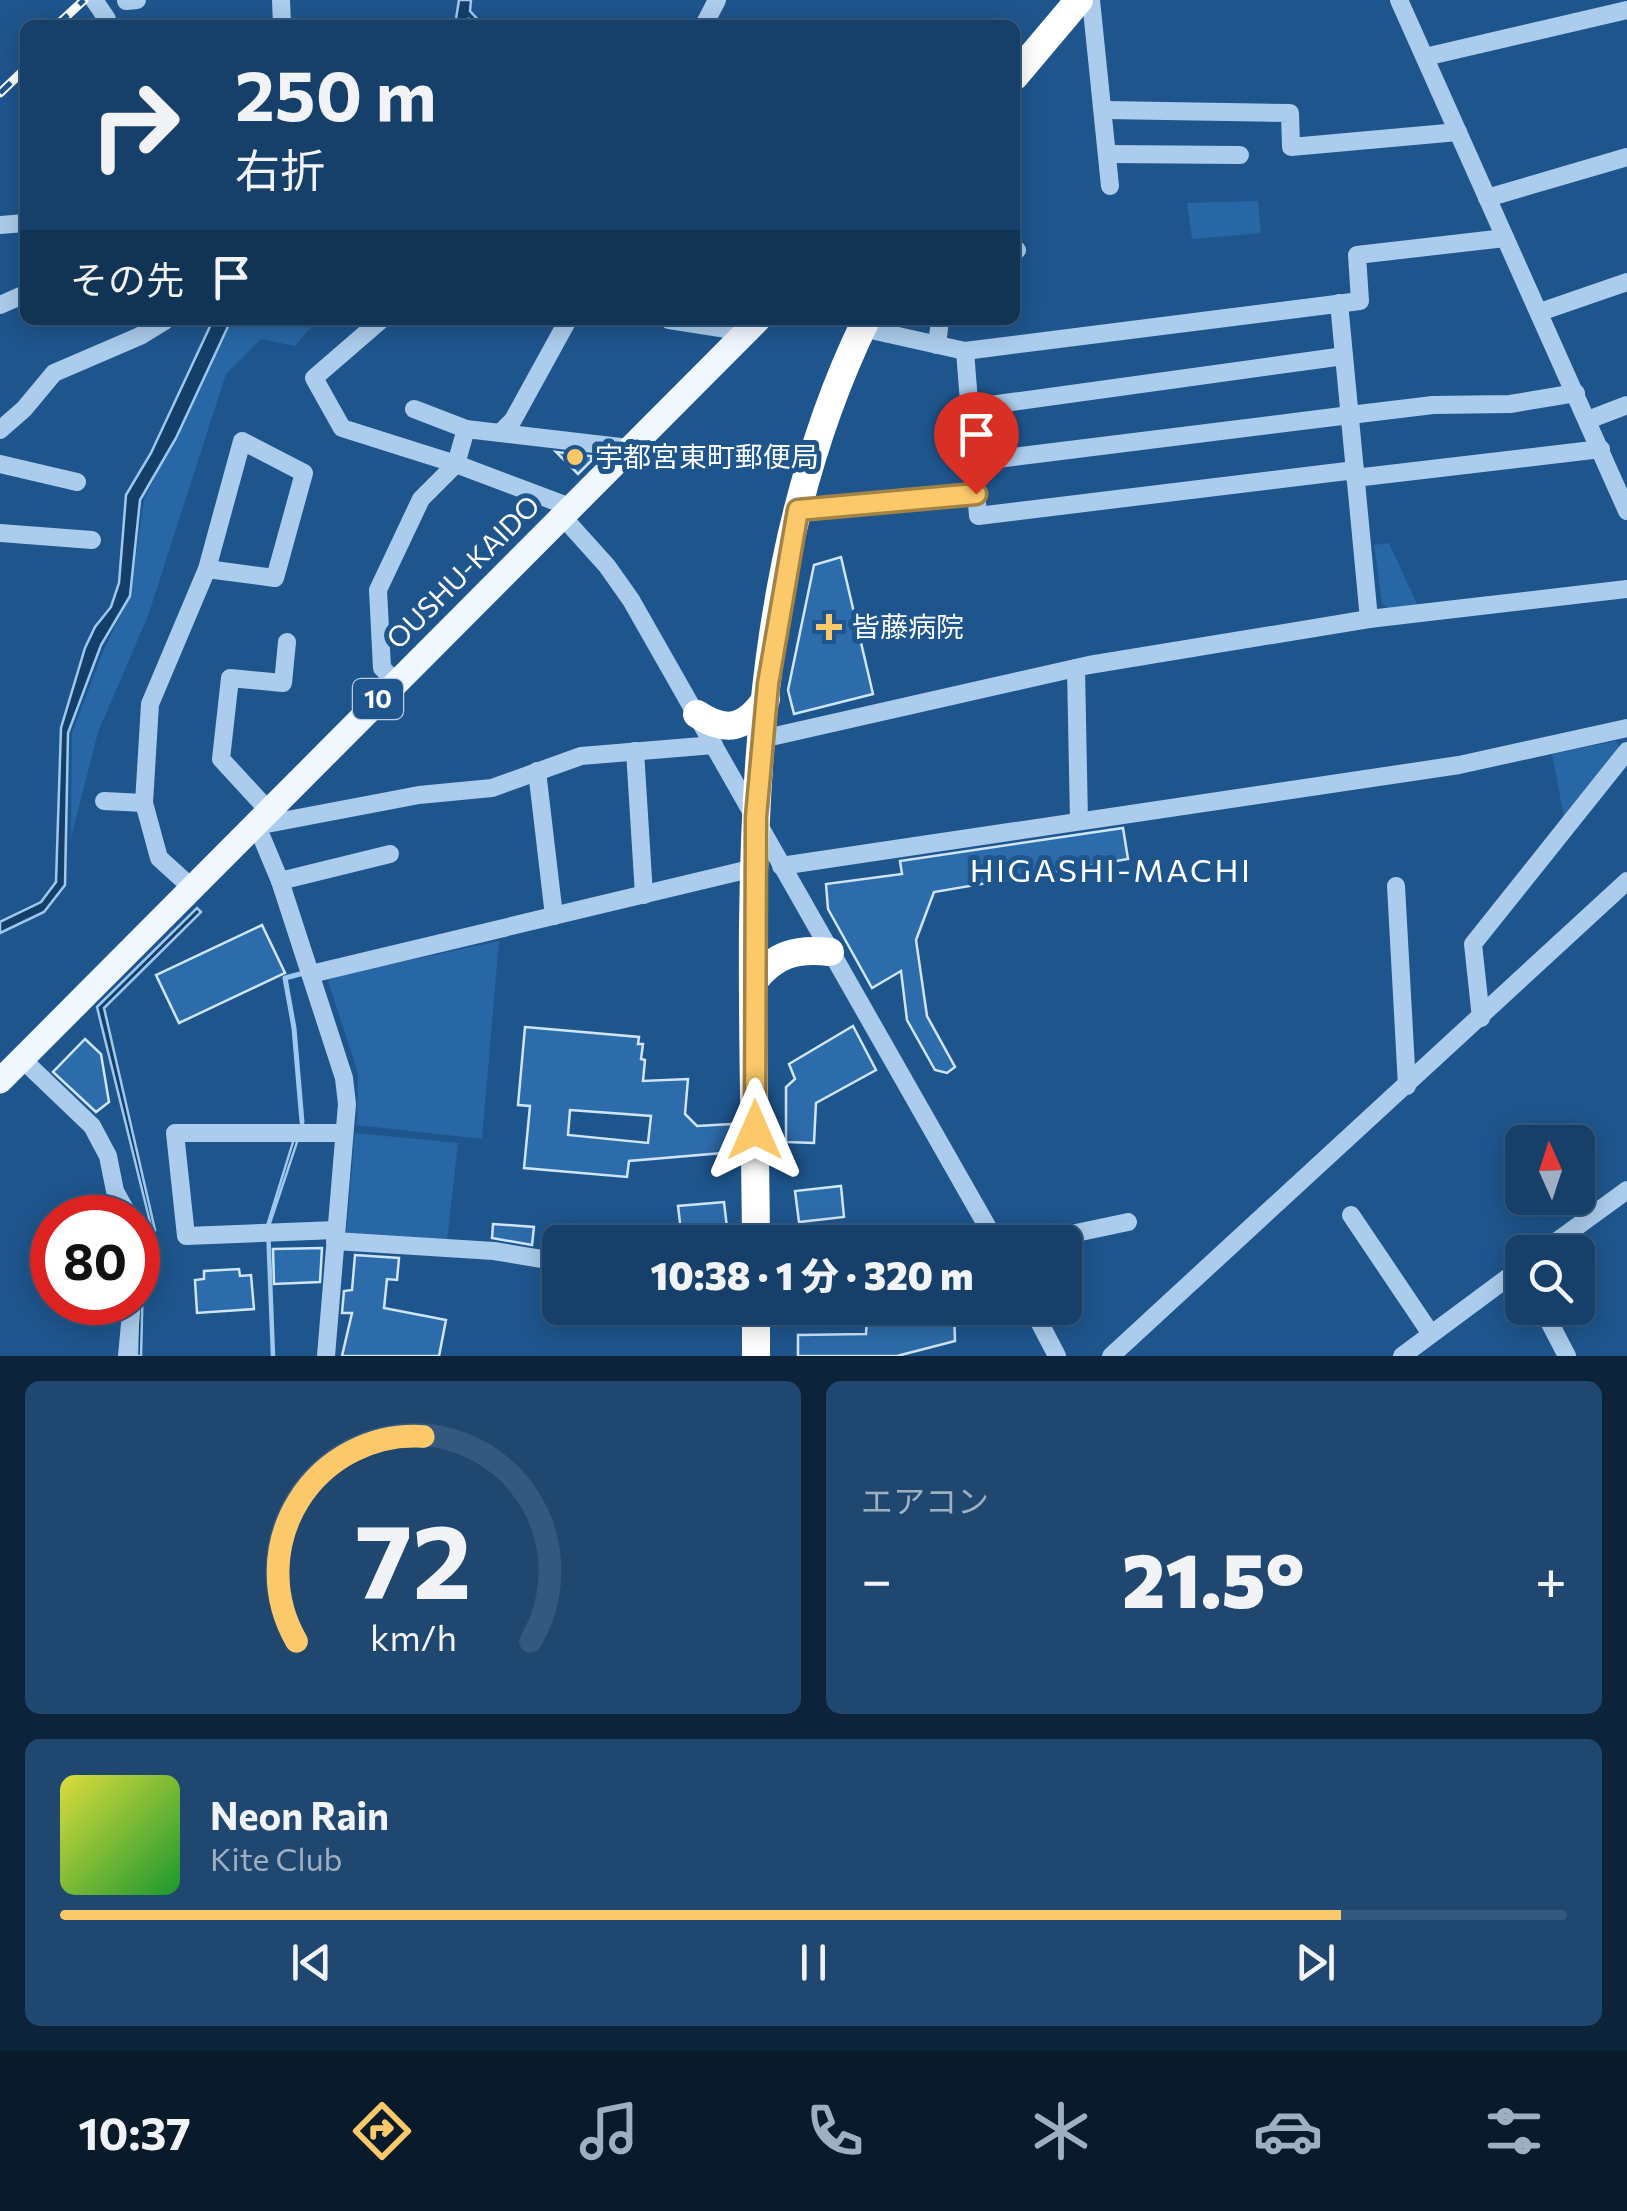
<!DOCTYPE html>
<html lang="ja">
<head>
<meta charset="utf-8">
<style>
  :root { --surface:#16406a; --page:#1f4770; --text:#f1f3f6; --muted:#9eafc1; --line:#35597e; --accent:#fbc96a }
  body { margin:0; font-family:Commissioner,"Noto Sans JP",sans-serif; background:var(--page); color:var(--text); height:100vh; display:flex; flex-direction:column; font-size:38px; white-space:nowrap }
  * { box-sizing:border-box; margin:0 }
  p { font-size:32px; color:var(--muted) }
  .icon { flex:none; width:55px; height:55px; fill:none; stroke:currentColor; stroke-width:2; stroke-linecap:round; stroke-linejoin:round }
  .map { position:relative; height:1356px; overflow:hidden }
  .drawer { display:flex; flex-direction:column; gap:25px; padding:25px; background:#0c233a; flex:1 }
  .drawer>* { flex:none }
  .banner { position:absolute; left:20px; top:20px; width:1000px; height:305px; border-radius:15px; box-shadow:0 5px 25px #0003,0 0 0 2px var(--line); background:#16406a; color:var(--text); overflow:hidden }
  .needle { width:65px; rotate:357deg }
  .tools { position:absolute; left:1505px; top:1125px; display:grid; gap:20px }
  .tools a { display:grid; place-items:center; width:90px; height:90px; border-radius:15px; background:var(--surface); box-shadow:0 5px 25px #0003,0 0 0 2px var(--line); font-size:50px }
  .speed { position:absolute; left:30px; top:1195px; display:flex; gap:20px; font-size:50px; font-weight:700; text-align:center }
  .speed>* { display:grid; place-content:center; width:130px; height:130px; border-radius:50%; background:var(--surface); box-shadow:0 5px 25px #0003,0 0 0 2px var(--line); line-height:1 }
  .speed .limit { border:15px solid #d22; background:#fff; color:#111 }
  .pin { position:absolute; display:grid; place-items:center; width:85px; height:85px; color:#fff; margin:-102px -42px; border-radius:50% 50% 50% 0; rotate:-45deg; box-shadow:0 0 10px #0007 }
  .pin .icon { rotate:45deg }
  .me { position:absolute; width:110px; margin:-55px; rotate:0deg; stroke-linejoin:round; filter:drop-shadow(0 0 8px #0008) }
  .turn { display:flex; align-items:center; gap:35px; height:210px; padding:0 50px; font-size:45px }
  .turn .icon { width:130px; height:130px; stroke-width:2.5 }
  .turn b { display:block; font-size:70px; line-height:85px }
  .then { display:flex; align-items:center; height:95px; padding:0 50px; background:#0003; gap:20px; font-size:38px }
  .big { font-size:75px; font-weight:800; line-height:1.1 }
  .drawer .widget { flex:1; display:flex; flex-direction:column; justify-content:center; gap:15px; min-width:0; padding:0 35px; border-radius:15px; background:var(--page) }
  .drawer .dial { align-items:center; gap:0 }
  .dial svg { height:260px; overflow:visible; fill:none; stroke:var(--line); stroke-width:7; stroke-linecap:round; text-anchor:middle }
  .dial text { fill:var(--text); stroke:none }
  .song { display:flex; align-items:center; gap:30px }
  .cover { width:120px; height:120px; border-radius:15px; background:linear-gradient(135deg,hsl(60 70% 55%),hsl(130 70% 35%)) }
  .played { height:10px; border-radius:5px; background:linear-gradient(90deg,var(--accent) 85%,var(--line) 85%) }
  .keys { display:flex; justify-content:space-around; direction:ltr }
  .heat { display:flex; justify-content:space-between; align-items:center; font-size:55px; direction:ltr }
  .drawer .tiles { flex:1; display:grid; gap:25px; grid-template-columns:1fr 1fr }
  .widget:last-child { grid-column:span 2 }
  .trip { position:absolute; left:542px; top:1225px; width:540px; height:100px; border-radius:15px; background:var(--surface); box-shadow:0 5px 25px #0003,0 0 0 2px var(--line); font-weight:800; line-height:100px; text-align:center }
  .menu { display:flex; height:160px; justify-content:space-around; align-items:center; background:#091a2a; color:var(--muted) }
  .menu .icon { width:70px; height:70px }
  .menu .current { color:var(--accent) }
  .menu b { font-size:45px; color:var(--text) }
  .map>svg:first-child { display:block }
  .green { fill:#2767a5 }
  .water { fill:#143f6b; stroke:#9ec8ee; stroke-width:2.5 }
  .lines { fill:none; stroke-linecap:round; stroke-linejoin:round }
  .stream { stroke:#9ec8ee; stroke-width:5 }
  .building { fill:#2d6caa; stroke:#d0e5f9; stroke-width:2.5; fill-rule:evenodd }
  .minor { stroke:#abccec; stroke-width:18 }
  .major { stroke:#f1f7ff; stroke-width:25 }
  .highway { stroke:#fff; stroke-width:28 }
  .rail-casing { stroke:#fff; stroke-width:9 }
  .rail { stroke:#1e558d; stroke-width:5; stroke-dasharray:15; stroke-linecap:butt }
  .route-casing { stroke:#a38345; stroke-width:25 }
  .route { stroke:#fbc96a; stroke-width:18 }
  .poi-dot { fill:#fbc96a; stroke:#1e558d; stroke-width:4 }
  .labels { text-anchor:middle; stroke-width:10; stroke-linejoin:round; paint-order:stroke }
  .shield { fill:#1e558d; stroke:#bcccdd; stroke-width:2.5 }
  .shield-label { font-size:25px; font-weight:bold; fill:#fff }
  .poi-label { font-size:28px; fill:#fff; stroke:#1e558d; text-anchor:start }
  .street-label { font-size:28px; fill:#fff; stroke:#1e558d }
  .quarter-label { font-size:32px; letter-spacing:2.5px; fill:#fff; stroke:#1e558d }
</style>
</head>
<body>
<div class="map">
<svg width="1627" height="1356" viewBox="0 0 1627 1356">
  <rect width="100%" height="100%" fill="#1e558d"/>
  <g class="green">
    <polygon points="1258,201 1261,233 1192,239 1187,203"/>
    <polygon points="239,320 317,320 295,346 261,339 226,374 148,616 98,732 71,838 72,733 104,649 130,596 144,500 229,328"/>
    <polygon points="1389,543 1418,606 1391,610 1382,603 1374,545"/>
    <polygon points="1616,741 1623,756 1566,828 1552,754"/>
    <polygon points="499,941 482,1139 357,1125 358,1073 327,978"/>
    <polygon points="355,1133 458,1143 447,1241 346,1235"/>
  </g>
  <g class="water">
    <polygon points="459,0 471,0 470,11 483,25 476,25 469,19 467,25 455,25"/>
    <polygon points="213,320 231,320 176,438 140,500 130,596 101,645 68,733 65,885 44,912 0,933 0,922 41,902 56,882 61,728 85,648 95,627 111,607 119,583 126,495 151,453"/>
    <polygon points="197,908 201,912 104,1008 155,1230 149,1262 143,1277 141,1356 137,1356 139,1275 146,1260 152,1230 97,1007"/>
    <polygon points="294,1139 298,1139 269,1226 274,1356 272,1356 267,1226"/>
  </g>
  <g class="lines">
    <polyline class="stream" points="302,1122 294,1028 285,978 304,973"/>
  </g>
  <g class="building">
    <polygon points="556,452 591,456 591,461 578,474"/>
    <polygon points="841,557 873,694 794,714 788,690 814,565"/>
    <polygon points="1123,828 1128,859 934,892 916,940 927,1016 955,1067 947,1073 935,1070 907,1020 901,971 872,988 828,909 826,884 902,874 900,861"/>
    <polygon points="262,925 285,973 179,1023 156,975"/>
    <polygon points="853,1026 876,1070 816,1103 814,1143 786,1142 786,1087 795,1079 789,1064"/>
    <path d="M525,1027L639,1037L638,1044H643L641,1059L645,1060L643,1081L688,1079L685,1114L697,1126L731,1124L734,1152L629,1161L627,1177L524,1168L530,1106L518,1105ZM570,1110L651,1116L648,1143L568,1135Z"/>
    <polygon points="85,1039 101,1054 109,1102 96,1112 53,1072"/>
    <polygon points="841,1186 844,1217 799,1222 795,1191"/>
    <polygon points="724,1202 728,1236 682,1240 678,1206"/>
    <polygon points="493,1224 534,1227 532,1245 492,1238"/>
    <polygon points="322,1248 320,1282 274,1284 273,1249"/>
    <polygon points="355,1255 399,1258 397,1280 387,1279 384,1308 446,1320 439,1356 342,1356 352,1313 342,1313 344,1291 352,1290"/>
    <polygon points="239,1269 240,1276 251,1275 254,1309 197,1313 195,1280 204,1279 204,1271"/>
    <polygon points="954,1309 955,1341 897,1356 798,1356 798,1335 866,1334 867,1317"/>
  </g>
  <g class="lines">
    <g class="minor">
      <polyline points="94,0 107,19 107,25"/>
      <polyline points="281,0 282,25"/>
      <polyline points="1091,0 1110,186"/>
      <polyline points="1399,0 1627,511"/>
      <polyline points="126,1 137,0"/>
      <polyline points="704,25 717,0"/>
      <polyline points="1425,57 1627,10"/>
      <polyline points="1105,110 1290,113 1291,147 1458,132"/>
      <polyline points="1108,154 1240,155"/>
      <polyline points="1487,198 1627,157"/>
      <polyline points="0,225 25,223"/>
      <polyline points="1015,249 1017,250"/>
      <polyline points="1339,303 1369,619"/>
      <polyline points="0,305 25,294"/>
      <polyline points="1540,312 1627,282"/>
      <polyline points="381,320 314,378 342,428 456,464 570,507"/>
      <polyline points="669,320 746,332"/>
      <polyline points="862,328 965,351 1360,301 1357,255 1505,238"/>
      <polyline points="937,345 940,320"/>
      <polyline points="965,351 978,516 1355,470"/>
      <polyline points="969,408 1344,356"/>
      <polyline points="414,409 466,429 629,448"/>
      <polyline points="1588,420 1627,405"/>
      <polyline points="0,430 24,409 54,373 140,336 166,320"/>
      <polyline points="500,433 513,420 568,320"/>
      <polyline points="973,462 1350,415 1433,405 1510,404 1576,393"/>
      <polyline points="0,464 77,482"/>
      <polyline points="1355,478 1601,449"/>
      <polyline points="799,510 976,495"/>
      <polyline points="562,516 607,566 631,600 996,1242"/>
      <polyline points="0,533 92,540"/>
      <polyline points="1076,668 1079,821"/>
      <polyline points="396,682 382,668 378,590 421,499 456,464 466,429"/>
      <polyline points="762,739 1089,665 1369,619 1627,589"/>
      <polyline points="635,751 644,895"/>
      <polyline points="537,771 554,916"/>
      <polyline points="104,801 144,803"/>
      <polyline points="268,810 221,759 230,678 283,683 287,642"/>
      <polyline points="251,827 262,838 280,881 344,1078 347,1104 326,1356"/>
      <polyline points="251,827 419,795 492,788 581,756 714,745"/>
      <polyline points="781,866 1459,765 1627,728"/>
      <polyline points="280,881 390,854"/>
      <polyline points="1396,886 1407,1086"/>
      <polyline points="191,887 159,858 144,803 150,704 207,569 242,441 304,473 275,578 207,569"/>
      <polyline points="311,974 754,868"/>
      <polyline points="1481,1018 1473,944 1627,751"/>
      <polyline points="22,1059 92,1126 108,1156 115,1191 130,1218"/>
      <polyline points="1351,1215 1431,1334"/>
      <polyline points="336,1230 186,1236 175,1133 344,1133"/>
      <polyline points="335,1241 494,1251 560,1262"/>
      <polyline points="984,1242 1076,1233 1128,1222"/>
      <polyline points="1542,1252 1627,1190"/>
      <polyline points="1032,1308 1057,1356"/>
      <polyline points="1542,1308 1567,1356"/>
      <polyline points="127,1356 132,1302"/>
      <polyline points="1111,1356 1627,881"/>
      <polyline points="1402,1356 1522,1267"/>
    </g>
    <polyline class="major" points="0,1081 758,320"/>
    <g class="highway">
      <polyline points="1015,76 1079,0"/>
      <path d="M697,714C727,734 746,728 766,699"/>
      <path d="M754,981C775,954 797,948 830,952"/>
      <path d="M756,1242C754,936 728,604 866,320"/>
      <polyline points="756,1356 756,1308"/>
    </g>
    <defs>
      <g id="rail">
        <polyline points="57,25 84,0"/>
        <polyline points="0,93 25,69"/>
      </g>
    </defs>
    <use href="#rail" class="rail-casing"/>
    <use href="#rail" class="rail"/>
  </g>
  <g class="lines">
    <defs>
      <polyline id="route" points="755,1130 756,817 768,684 798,510 976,494"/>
    </defs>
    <use href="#route" class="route-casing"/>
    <use href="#route" class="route"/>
  </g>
  <g class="poi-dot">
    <circle cx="575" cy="457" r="10"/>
    <path d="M824 612h10v10h10v10h-10v10h-10v-10h-10v-10h10z"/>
  </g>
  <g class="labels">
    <rect class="shield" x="353" y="679" width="50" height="40" rx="8"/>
    <g class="shield-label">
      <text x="378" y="708">10</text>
    </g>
    <g class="poi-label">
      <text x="595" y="467">宇都宮東町郵便局</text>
      <text x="852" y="637">皆藤病院</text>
    </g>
    <g class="street-label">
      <text transform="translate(463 572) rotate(-45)" y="10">OUSHU-KAIDO</text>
    </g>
    <g class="quarter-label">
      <text x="1111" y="882">HIGASHI-MACHI</text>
    </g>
  </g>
</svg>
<div class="tools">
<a><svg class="needle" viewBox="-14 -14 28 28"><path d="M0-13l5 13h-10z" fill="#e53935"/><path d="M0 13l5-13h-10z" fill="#9eafc1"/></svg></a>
<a><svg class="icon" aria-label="search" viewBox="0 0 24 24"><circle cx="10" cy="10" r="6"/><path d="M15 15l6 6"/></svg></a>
</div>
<div class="speed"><div class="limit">80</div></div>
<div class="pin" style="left:976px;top:494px;background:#d93025"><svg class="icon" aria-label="arrive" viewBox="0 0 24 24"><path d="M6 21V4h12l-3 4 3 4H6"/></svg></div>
<svg class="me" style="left:755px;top:1130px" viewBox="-20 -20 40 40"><path d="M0-17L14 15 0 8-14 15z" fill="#fbc96a" stroke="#fff" stroke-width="4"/></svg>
<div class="trip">10:38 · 1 分 · 320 m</div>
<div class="banner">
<div class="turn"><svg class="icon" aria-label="right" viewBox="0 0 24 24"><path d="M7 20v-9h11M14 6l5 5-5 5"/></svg><div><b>250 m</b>右折</div></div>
<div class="then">その先<svg class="icon" aria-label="arrive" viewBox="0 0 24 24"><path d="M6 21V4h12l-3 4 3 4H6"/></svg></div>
</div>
</div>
<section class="drawer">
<div class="tiles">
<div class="widget dial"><svg viewBox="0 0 100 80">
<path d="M14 69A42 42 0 1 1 86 69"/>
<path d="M14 69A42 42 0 0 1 53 6" stroke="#fbc96a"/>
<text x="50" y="56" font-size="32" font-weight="700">72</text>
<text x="50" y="72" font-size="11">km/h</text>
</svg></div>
<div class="widget"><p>エアコン</p>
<div class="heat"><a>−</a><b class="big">21.5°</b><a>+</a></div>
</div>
<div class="widget">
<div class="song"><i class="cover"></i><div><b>Neon Rain</b><p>Kite Club</p></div></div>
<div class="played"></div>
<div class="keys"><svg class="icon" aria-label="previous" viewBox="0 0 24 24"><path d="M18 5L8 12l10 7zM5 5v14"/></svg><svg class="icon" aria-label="pause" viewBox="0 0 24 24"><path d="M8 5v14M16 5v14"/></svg><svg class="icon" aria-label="next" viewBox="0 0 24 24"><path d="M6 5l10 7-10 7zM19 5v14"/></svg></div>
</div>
</div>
</section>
<nav class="menu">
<b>10:37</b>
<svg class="icon current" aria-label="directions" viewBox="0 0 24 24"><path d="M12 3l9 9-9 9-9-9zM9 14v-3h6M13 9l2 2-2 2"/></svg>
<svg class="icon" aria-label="music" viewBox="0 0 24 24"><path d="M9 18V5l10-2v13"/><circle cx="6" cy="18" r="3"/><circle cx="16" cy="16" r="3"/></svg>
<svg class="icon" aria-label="phone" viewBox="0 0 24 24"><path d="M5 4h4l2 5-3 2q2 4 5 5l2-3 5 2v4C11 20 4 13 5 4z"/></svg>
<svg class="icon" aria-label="climate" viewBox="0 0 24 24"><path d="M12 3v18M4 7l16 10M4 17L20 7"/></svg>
<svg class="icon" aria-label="car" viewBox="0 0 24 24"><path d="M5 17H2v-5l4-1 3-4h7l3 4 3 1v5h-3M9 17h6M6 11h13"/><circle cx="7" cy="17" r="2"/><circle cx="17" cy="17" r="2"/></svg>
<svg class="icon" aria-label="filters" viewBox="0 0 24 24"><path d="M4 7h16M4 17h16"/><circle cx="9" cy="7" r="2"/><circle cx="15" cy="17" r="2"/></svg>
</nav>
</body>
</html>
